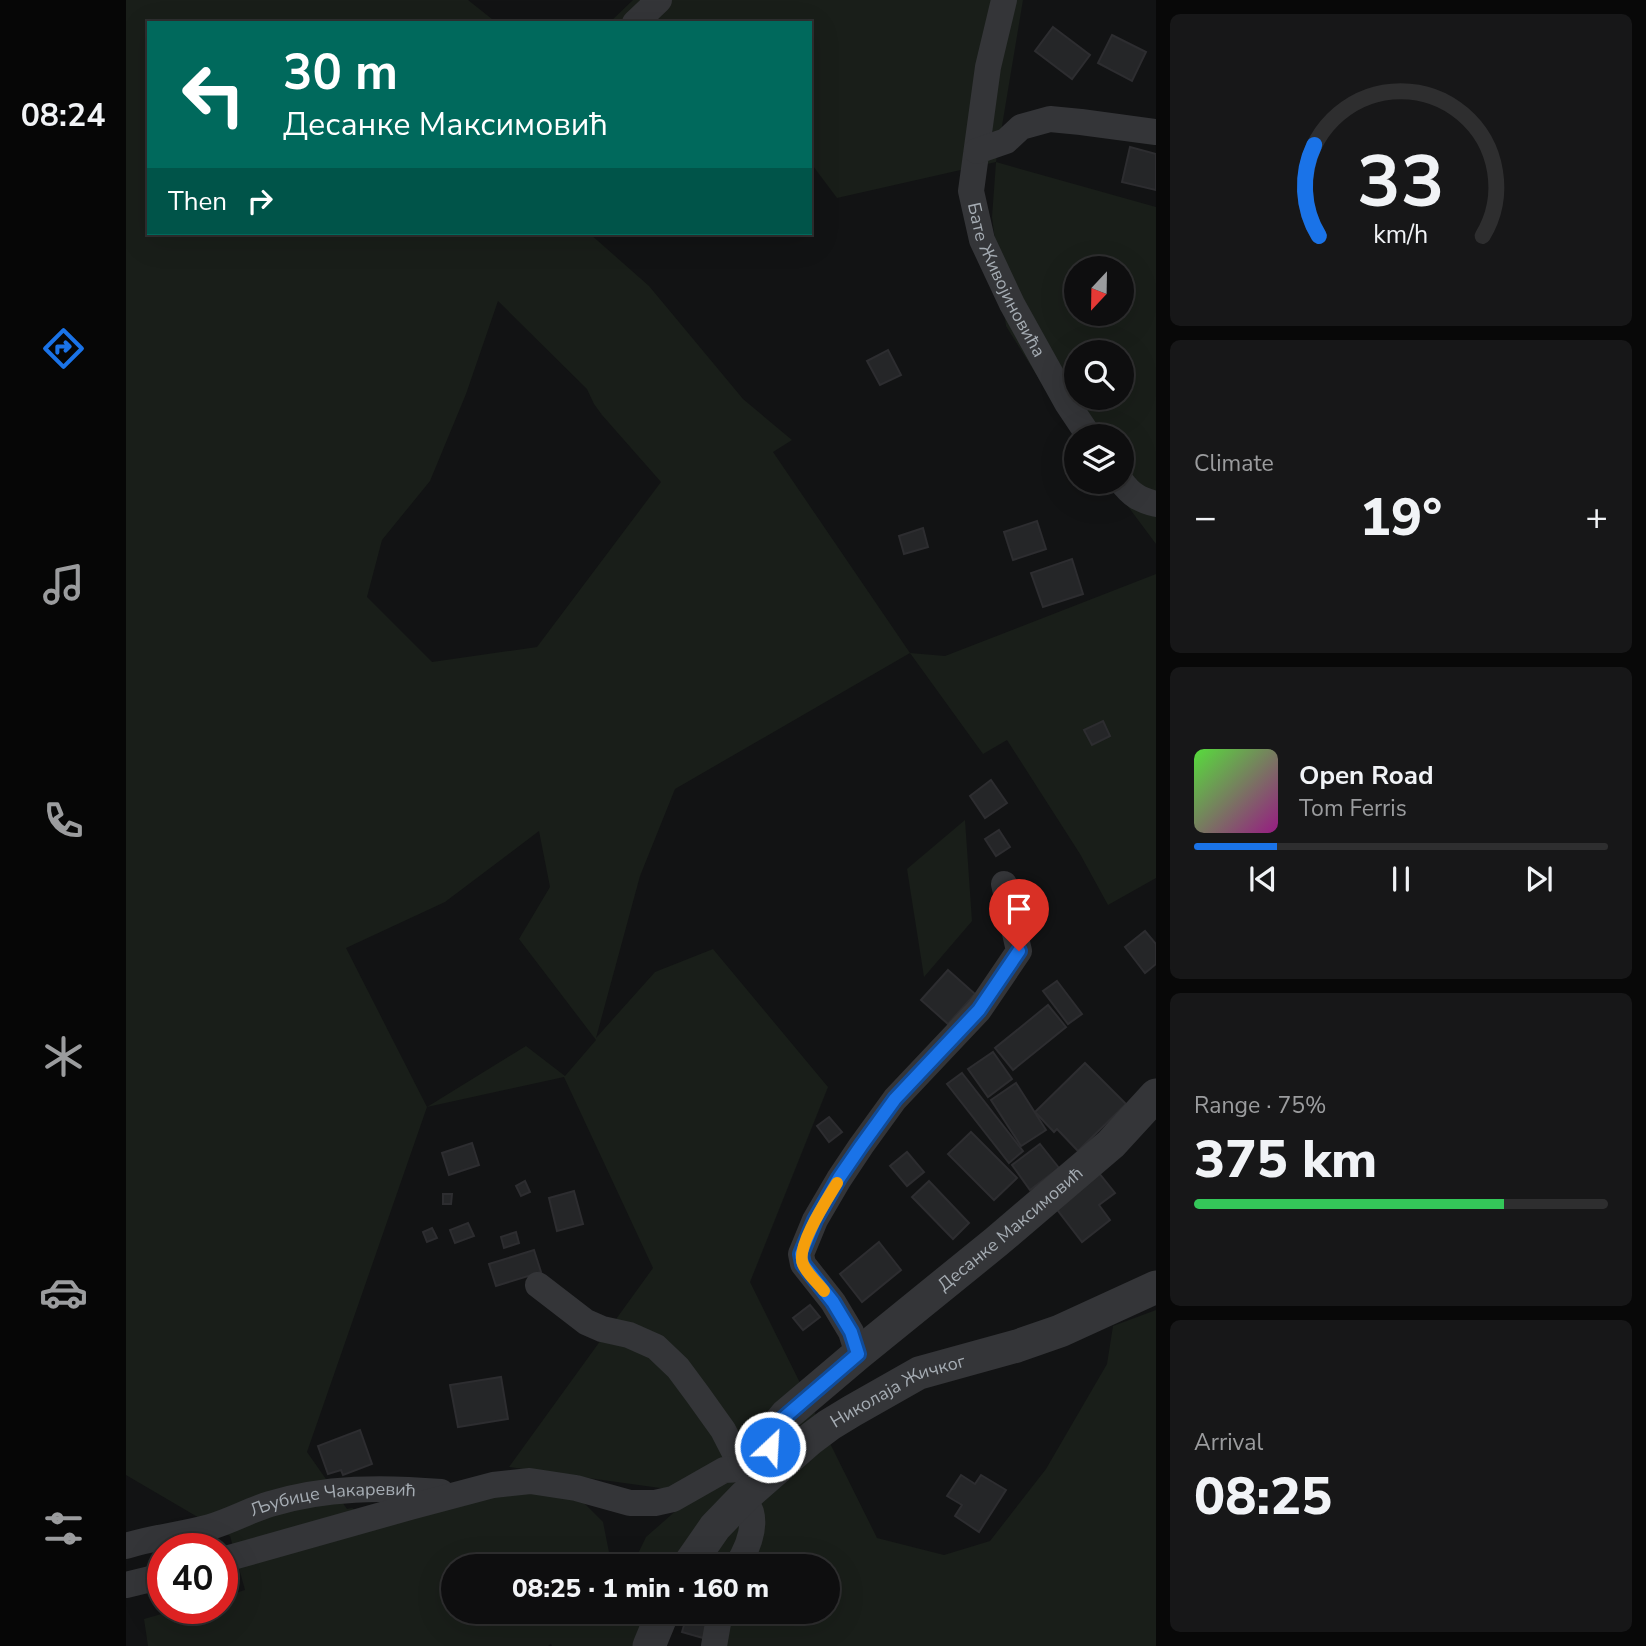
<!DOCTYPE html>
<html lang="en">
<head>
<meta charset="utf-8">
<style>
  :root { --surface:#0e0e0f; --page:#171718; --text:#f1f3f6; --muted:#9b9c9e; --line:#2e2e2f; --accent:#1a73e8 }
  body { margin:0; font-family:"Nunito Sans",sans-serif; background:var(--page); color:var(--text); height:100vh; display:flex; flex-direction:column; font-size:26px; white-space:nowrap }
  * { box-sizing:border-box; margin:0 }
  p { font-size:23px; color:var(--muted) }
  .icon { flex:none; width:38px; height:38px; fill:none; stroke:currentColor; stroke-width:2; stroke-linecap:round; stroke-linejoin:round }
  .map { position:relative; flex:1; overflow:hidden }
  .sheet { display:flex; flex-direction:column; gap:14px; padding:14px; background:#080808; width:490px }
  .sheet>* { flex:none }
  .banner { position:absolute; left:21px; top:21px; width:665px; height:214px; border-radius:0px; box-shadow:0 7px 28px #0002,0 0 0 2px var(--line); background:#00695c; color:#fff; overflow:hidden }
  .needle { width:46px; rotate:202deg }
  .buttons { position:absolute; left:938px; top:256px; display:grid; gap:14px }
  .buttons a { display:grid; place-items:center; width:70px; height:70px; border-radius:50%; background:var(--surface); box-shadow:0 7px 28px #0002,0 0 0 2px var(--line); font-size:35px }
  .speed { position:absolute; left:21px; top:1533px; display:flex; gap:14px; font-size:35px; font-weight:700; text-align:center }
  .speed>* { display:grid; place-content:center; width:91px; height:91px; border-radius:50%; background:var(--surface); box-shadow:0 7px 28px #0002,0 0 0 2px var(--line); line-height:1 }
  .speed .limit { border:10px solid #d22; background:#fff; color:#111 }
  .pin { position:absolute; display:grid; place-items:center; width:60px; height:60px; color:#fff; margin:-72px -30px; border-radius:50% 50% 50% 0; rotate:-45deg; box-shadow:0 0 7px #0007 }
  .pin .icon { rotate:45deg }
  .me { position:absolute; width:77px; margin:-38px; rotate:25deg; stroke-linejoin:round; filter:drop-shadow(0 0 5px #0008) }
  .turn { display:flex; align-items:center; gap:24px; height:147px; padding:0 21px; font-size:32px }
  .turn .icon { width:91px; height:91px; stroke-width:2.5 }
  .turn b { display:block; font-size:49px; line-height:60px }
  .then { display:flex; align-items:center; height:66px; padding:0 21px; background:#0003; gap:14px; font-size:26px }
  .big { font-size:52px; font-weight:800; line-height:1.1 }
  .sheet .tile { flex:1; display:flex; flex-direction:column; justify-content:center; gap:10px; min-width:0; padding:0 24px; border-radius:10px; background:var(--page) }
  .sheet .dial { align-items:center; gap:0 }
  .dial svg { height:182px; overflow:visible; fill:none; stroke:var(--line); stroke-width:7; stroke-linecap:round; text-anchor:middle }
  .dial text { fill:var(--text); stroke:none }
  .song { display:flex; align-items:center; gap:21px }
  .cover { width:84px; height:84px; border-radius:10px; background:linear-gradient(135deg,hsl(110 70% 55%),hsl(310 70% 35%)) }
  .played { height:7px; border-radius:4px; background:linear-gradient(90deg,var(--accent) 20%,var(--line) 20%) }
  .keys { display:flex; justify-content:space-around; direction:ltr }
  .heat { display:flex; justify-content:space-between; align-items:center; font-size:38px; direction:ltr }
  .charge { height:10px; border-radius:5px; background:linear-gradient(90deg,#34c759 75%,var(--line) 0) }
  .trip { position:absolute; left:315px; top:1554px; width:399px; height:70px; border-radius:35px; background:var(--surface); box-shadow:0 7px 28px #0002,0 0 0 2px var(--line); font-weight:800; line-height:70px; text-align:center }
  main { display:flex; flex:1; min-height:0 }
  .dock { display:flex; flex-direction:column; width:126px; justify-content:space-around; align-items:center; background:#060606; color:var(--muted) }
  .dock .icon { width:49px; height:49px }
  .dock .on { color:var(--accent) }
  .dock b { font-size:32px; color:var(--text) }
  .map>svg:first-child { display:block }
  .green { fill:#191e19; fill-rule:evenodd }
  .building { fill:#252628; stroke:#2d2d30; stroke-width:2 }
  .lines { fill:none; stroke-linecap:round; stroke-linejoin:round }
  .minor { stroke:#343538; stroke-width:26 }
  .tertiary { stroke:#343538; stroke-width:33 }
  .route-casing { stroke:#114b97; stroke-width:18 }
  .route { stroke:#1a73e8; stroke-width:12 }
  .slow { stroke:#f59e0b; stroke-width:12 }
  .labels { text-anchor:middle; stroke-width:7; stroke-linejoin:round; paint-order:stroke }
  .street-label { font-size:18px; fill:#a5acb3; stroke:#0d0e0f }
</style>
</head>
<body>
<main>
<nav class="dock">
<b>08:24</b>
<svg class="icon on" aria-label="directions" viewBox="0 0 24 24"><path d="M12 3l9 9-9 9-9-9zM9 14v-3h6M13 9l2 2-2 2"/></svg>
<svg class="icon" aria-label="music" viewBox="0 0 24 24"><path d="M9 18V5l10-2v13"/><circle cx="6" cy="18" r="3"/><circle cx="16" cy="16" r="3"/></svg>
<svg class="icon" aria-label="phone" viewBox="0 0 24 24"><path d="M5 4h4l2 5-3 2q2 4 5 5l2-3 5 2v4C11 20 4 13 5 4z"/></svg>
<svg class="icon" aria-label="climate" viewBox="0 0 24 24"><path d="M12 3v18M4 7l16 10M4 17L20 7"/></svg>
<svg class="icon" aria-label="car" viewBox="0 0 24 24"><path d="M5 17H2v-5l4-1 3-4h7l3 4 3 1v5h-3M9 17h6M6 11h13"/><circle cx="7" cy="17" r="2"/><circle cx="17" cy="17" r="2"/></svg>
<svg class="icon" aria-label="filters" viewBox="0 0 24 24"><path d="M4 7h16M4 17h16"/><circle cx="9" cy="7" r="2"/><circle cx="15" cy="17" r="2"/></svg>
</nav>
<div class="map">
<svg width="1030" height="1646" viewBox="0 0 1030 1646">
  <rect width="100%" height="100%" fill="#121314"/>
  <g class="green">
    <path d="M0,0H342L371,23H23V233H463L523,286L617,399L666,440L647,452L784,653L819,656L1030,574V878L982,905L954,854L881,740L857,754L784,653L549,789L514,876L470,1038L529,972L587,949L702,1087L624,1282L751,1538L818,1555L864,1541L920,1469L981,1364L987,1326L1030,1310V1646H594L599,1612H702V1566H506L520,1537L570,1493L383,1467L527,1268L438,1077L301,1107L181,1452L221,1509L226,1508L254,1525L369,1492L451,1496L477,1522L484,1557L483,1566H327V1612H475L473,1621L479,1612H522L513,1646H426L425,1644L422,1646H22L18,1619L56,1608H96V1597L119,1590L104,1536L0,1475ZM372,301L461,389L468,404L476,415L535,482L411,647L306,662L241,597L256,540L304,481L340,394ZM413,831L424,887L393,939L470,1040L439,1076L400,1046L301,1107L220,948L319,902Z"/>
    <path d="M507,0H897L870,162L1030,207V544L983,481H996V436H950V438L880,326L866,217L870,162L711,198L684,162V23H483ZM950,268H996V313H950ZM950,352H996V397H950Z"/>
    <polygon points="839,820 846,921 798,977 781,869"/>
  </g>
  <g class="building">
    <polygon points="927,27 964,55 946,79 909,51"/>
    <polygon points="986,35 1020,52 1006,81 972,63"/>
    <polygon points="1004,147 1030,154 1030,190 996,182"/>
    <polygon points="762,350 775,375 754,385 741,361"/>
    <polygon points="911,521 920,549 887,560 878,532"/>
    <polygon points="797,528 802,547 778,554 773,536"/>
    <polygon points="946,559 957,594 917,607 905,573"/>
    <polygon points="977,721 984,736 966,745 958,730"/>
    <polygon points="865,780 881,803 859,818 844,796"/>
    <polygon points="873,830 884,847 870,856 859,839"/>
    <polygon points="1019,931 1030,944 1030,964 1019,973 999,947"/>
    <polygon points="822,970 849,994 822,1024 795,1000"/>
    <polygon points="931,981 956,1014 942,1024 917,991"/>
    <polygon points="922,1005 940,1027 887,1070 869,1048"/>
    <polygon points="867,1052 886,1079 862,1097 842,1069"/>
    <polygon points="959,1063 1000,1104 952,1151 931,1129 928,1132 909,1112"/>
    <polygon points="836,1073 897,1151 883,1163 821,1084"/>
    <polygon points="890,1083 920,1130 895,1146 865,1100"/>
    <polygon points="703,1117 716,1132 703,1142 691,1126"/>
    <polygon points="845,1132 891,1178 868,1200 822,1154"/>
    <polygon points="346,1143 353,1165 323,1175 316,1153"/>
    <polygon points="914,1144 933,1168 904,1190 886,1165"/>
    <polygon points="781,1152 798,1172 781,1186 764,1166"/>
    <polygon points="973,1173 989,1193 973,1205 984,1220 956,1242 929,1207"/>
    <polygon points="399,1181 404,1192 395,1196 390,1186"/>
    <polygon points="803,1181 843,1223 827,1239 786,1197"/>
    <polygon points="448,1191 457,1224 431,1231 423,1198"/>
    <polygon points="317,1194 326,1194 325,1204 317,1204"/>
    <polygon points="342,1223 348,1236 329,1243 324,1230"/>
    <polygon points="306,1228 311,1238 301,1242 297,1232"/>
    <polygon points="390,1232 393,1243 378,1248 375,1237"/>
    <polygon points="753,1242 775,1270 736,1302 714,1274"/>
    <polygon points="408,1250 415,1272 370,1286 363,1264"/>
    <polygon points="684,1305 694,1317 677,1330 667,1318"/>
    <polygon points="375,1377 382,1419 332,1427 324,1385"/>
    <polygon points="234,1430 246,1464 217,1475 215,1470 202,1474 192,1446"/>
    <polygon points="835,1475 849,1484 855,1475 880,1490 853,1532 829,1516 836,1505 821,1496"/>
    <polygon points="562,1612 585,1612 577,1638 556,1632"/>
  </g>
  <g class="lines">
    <g class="minor">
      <path id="s1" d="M878,0L862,67L845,191L856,240L886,304L941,403L963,436"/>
      <polyline points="509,23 533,0"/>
      <polyline points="851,151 880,141 895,127 924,119 955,122 1030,132"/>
      <path d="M995,481C1005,495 1014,500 1030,504"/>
      <polyline points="412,1285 460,1322 476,1329 503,1335 530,1347 552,1368 572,1395 597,1430 617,1469"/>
      <polyline points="732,1354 725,1332 707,1302 677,1264 675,1254 689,1220 713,1179 735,1146 769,1099 853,1010 893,951 878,884"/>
      <path id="s2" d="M0,1546C27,1537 56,1535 84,1527C105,1521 124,1510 144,1504C200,1487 257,1487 315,1492"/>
      <polyline points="96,1560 284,1507 367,1485 404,1481 450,1488 504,1503 529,1503 547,1499 598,1470 617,1469 639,1478"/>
      <path d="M611,1566C620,1551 630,1530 625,1512C623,1507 620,1502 618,1497"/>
      <polyline points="0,1585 37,1576"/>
      <polyline points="588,1646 594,1612"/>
    </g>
    <g class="tertiary">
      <path id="s3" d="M639,1478C645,1454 642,1434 660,1415L732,1354L870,1242L985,1144L1030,1095"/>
      <path id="s4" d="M562,1566L589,1527L618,1497L683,1440L703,1425L726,1411L793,1373L891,1346L934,1331L1030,1287"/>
      <polyline points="523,1646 537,1612"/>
    </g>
  </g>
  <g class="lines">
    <defs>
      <polyline id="route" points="644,1447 645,1438 653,1422 732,1354 725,1332 707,1302 677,1264 675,1254 689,1220 713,1178 735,1146 769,1099 853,1010 893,951"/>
    </defs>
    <use href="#route" class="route-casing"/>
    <use href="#route" class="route"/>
    <path class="slow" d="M698,1291C692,1283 681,1274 677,1264C669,1248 702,1198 711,1183"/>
  </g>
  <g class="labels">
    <g class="street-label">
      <text dy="6" stroke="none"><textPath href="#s1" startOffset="290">Бате Живојиновића</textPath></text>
      <text dy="6" stroke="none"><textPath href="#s3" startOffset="359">Десанке Максимовић</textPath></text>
      <text dy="6" stroke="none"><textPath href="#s4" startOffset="278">Николаја Жичког</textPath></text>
      <text dy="6" stroke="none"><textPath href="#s2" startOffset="214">Љубице Чакаревић</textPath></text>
    </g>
  </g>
</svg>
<div class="buttons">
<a><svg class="needle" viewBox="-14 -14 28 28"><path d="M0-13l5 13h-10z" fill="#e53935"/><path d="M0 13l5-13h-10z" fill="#9b9c9e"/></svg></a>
<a><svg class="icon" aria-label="search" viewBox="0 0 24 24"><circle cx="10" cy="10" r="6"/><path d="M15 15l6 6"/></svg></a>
<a><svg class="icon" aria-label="layers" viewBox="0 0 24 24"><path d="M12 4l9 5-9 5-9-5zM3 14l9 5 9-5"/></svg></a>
</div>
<div class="speed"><div class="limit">40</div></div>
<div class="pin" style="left:893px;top:951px;background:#d93025"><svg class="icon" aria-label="arrive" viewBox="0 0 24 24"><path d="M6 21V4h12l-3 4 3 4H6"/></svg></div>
<svg class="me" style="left:644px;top:1447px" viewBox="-20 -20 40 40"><circle r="17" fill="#1a73e8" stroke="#fff" stroke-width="3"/><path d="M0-11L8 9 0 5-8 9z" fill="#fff"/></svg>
<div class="trip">08:25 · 1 min · 160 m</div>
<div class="banner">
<div class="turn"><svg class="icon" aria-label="left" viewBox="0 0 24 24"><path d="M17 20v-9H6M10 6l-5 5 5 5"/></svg><div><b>30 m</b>Десанке Максимовић</div></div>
<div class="then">Then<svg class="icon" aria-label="right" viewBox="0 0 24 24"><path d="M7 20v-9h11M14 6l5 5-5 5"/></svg></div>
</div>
</div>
<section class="sheet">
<div class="tile dial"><svg viewBox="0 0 100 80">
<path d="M14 69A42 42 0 1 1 86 69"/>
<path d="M14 69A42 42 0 0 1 12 29" stroke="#1a73e8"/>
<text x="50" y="56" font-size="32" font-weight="700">33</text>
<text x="50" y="72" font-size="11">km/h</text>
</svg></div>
<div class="tile"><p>Climate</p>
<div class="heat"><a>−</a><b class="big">19°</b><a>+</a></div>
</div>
<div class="tile">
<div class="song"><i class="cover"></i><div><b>Open Road</b><p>Tom Ferris</p></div></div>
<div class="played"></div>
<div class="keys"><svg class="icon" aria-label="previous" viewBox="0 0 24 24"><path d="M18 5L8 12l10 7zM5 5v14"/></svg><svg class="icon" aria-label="pause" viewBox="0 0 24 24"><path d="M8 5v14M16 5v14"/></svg><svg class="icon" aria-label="next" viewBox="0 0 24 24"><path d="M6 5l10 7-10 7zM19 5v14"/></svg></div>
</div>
<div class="tile"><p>Range · 75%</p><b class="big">375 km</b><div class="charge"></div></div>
<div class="tile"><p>Arrival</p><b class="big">08:25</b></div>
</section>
</main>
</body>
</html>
